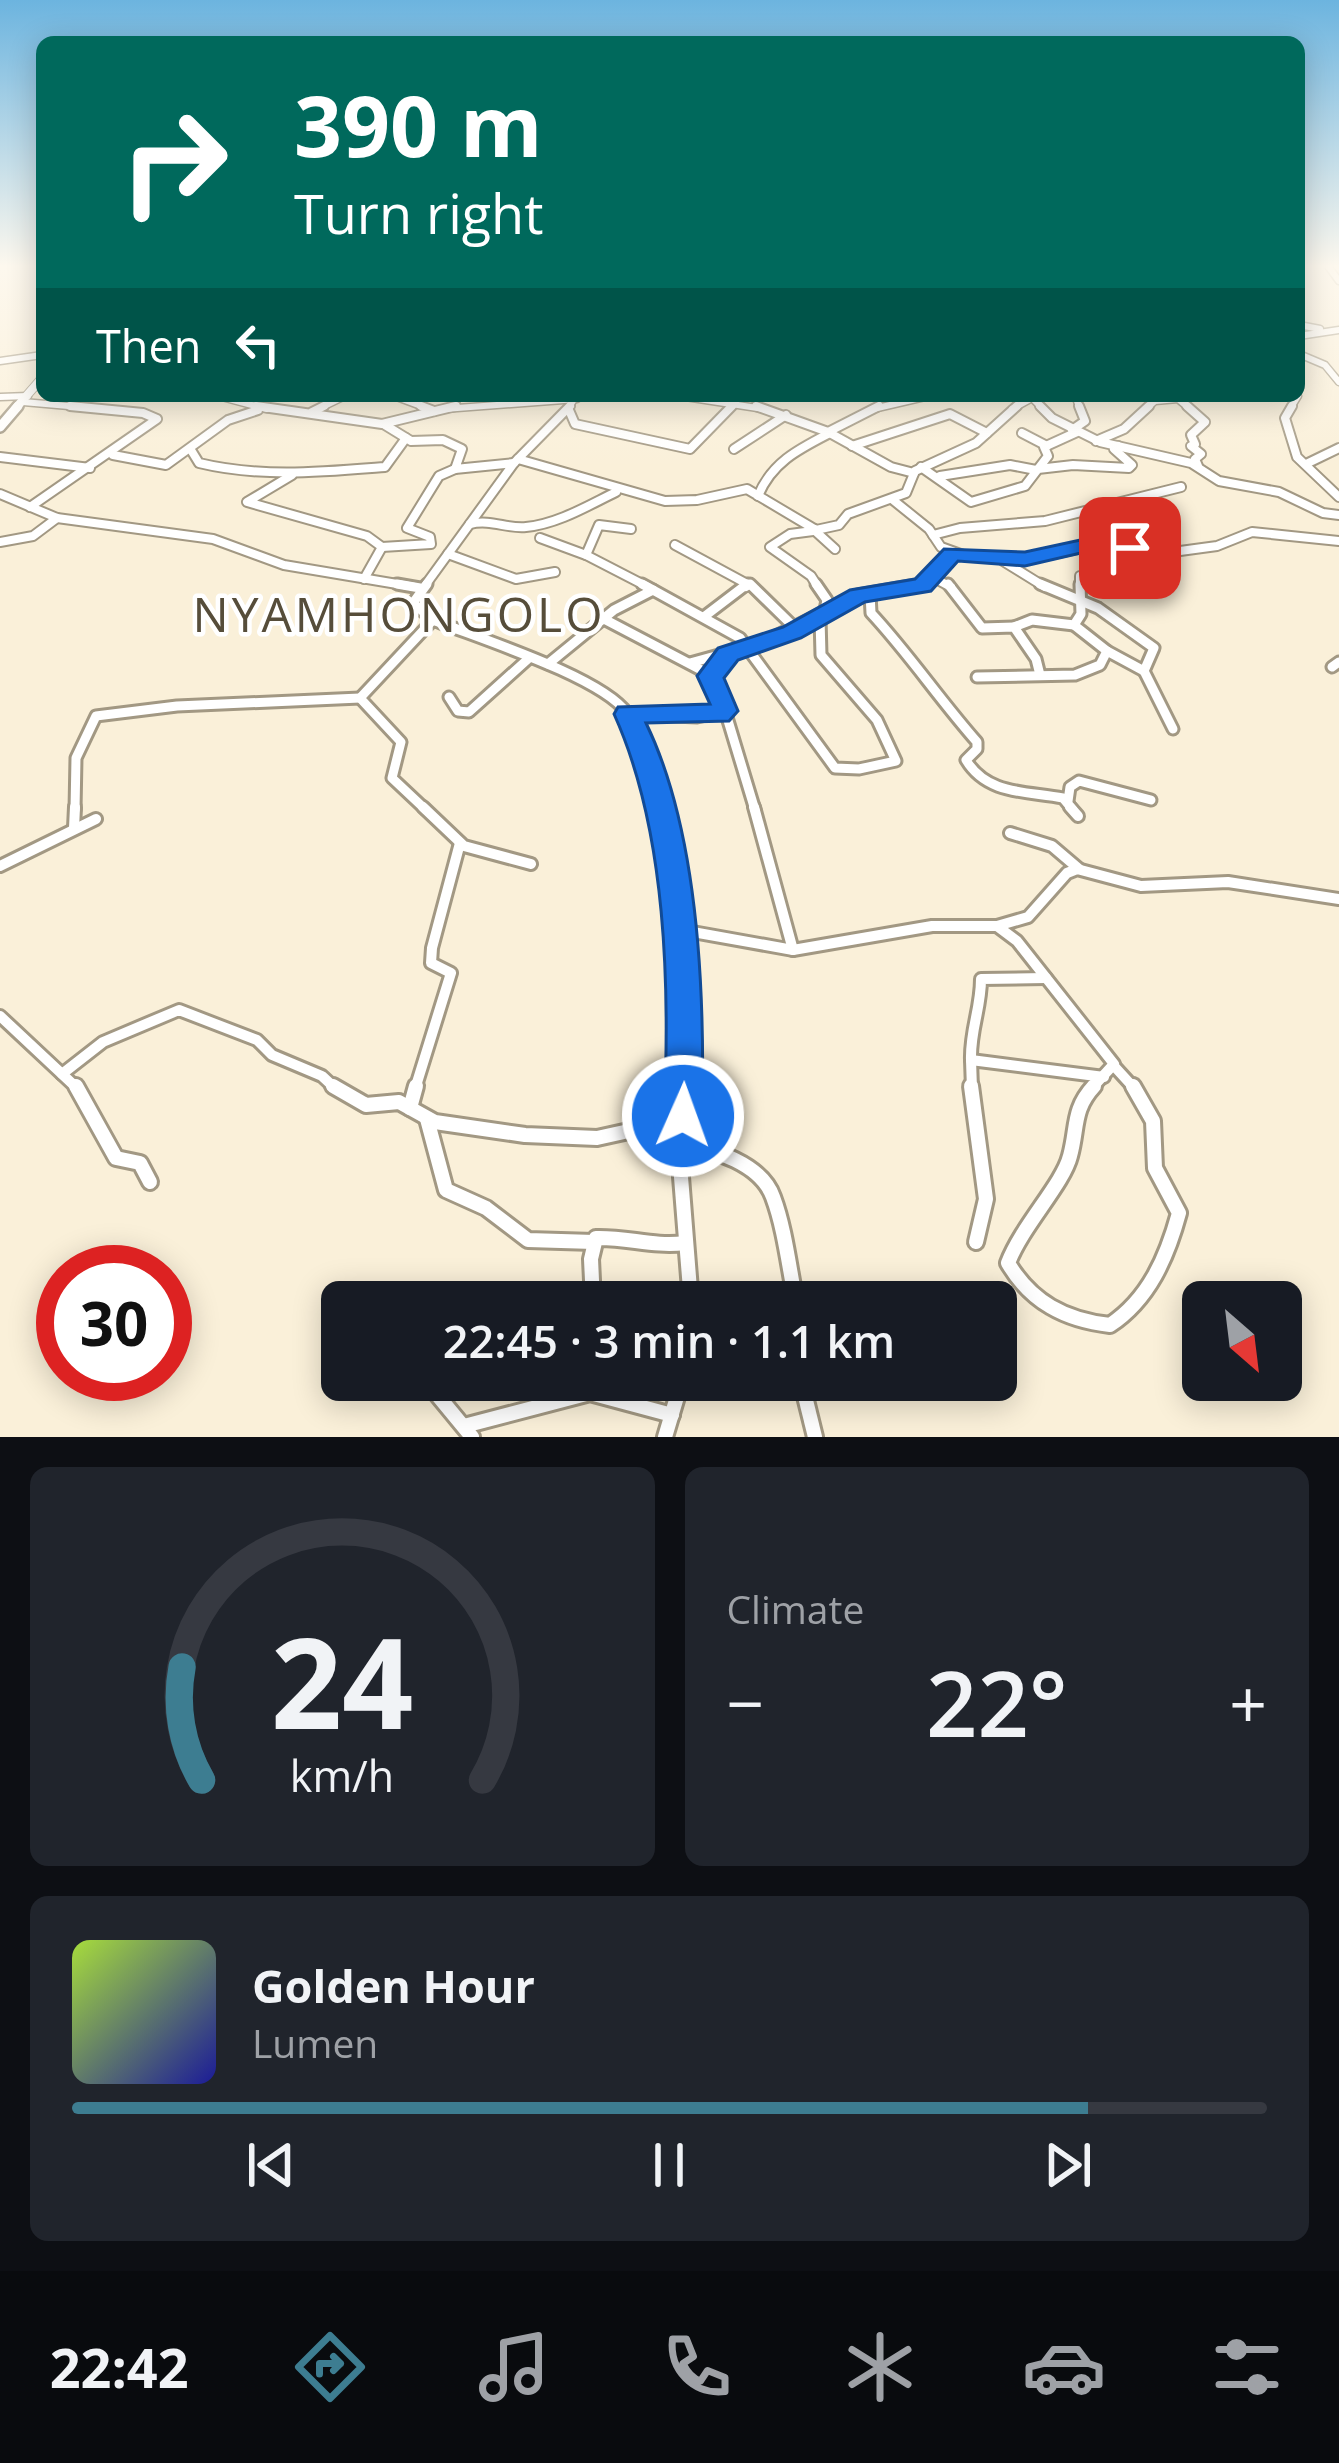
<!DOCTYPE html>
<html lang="en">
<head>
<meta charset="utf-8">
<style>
  :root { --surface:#171b24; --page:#20242c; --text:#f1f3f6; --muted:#9ea1a6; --line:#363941; --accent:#3d7d91 }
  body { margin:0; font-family:"Open Sans",sans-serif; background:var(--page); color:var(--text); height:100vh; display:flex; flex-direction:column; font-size:45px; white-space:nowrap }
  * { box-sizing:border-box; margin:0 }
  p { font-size:39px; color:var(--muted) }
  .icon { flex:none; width:66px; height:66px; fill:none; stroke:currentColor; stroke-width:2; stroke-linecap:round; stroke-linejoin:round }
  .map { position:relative; height:1437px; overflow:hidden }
  .panel { display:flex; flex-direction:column; gap:30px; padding:30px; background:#0d0f14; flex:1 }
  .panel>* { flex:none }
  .banner { position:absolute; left:36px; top:36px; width:1269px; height:366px; border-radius:18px; box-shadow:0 6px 30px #0003; background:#00695c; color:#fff; overflow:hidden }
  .needle { width:78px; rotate:152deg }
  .controls { position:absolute; left:1182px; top:1281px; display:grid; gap:24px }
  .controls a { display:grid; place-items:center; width:120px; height:120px; border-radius:18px; background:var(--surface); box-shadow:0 6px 30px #0003; font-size:60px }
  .speed { position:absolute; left:36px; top:1245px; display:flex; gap:24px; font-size:60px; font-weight:700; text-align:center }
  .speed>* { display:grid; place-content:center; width:156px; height:156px; border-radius:50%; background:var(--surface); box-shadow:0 6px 30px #0003; line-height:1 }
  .speed .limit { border:18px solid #d22; background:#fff; color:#111 }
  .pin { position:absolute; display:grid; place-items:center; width:102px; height:102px; color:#fff; margin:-51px; border-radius:24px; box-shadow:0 6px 18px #0006 }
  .me { position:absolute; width:132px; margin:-66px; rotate:2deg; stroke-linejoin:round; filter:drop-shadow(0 0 9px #0008) }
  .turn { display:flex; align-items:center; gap:42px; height:252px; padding:0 60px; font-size:54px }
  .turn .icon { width:156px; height:156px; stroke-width:2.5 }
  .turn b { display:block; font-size:84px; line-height:102px }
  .then { display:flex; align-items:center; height:114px; padding:0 60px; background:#0003; gap:24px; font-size:45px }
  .big { font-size:90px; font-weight:600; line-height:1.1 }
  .panel .tile { flex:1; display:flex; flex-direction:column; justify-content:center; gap:18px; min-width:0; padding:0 42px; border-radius:18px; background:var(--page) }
  .panel .dial { align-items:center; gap:0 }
  .dial svg { height:312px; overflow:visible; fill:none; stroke:var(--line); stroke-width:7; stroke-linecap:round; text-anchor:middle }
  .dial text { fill:var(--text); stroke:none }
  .song { display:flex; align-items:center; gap:36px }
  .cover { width:144px; height:144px; border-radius:18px; background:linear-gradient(135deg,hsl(80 70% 55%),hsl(240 70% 35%)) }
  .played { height:12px; border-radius:6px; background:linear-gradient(90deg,var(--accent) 85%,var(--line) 85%) }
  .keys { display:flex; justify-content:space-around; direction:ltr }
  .heat { display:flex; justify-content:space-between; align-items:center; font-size:66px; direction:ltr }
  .panel .tiles { flex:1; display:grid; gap:30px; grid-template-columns:1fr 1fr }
  .tile:last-child { grid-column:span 2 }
  .trip { position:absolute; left:321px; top:1281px; width:696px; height:120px; border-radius:18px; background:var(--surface); box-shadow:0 6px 30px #0003; font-weight:600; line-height:120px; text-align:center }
  .menu { display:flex; height:192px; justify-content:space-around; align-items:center; background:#090b0e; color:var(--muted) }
  .menu .icon { width:84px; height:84px }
  .menu .on { color:var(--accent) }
  .menu b { font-size:54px; color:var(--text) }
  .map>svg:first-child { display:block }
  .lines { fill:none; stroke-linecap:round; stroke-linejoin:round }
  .minor-far4-casing { stroke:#a29883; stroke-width:9 }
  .minor-far3-casing { stroke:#a29883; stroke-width:12 }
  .minor-far2-casing { stroke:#a29883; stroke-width:15 }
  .minor-far1-casing { stroke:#a29883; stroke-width:16 }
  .minor-casing { stroke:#a29883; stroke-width:20 }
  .major-far1-casing { stroke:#a29883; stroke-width:10 }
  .major-casing { stroke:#a29883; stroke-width:14 }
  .minor-far4 { stroke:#fff; stroke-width:6 }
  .minor-far3 { stroke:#fff; stroke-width:8 }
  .minor-far2 { stroke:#fff; stroke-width:9 }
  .minor-far1 { stroke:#fff; stroke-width:10 }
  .minor { stroke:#fff; stroke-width:14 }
  .major-far1 { stroke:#fff; stroke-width:8 }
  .major { stroke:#fff; stroke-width:9 }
  .route { fill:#1a73e8; stroke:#114b97; stroke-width:3 }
  .labels { text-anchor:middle; stroke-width:9; stroke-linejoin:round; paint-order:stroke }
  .quarter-label { font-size:48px; letter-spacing:3px; fill:#564d3a; stroke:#fff }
</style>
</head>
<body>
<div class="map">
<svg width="1339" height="1437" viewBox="0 0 1339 1437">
  <rect width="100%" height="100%" fill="#faf0d9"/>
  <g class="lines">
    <defs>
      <g id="minor-far4">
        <polyline points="1328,266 1339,281"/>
        <polyline points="1299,325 1320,329"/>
        <polyline points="1299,336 1339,330"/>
        <polyline points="1299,354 1325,365 1339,382"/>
        <polyline points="0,361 42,355"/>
        <polyline points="218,396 267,409"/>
        <polyline points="394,396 429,409"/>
        <polyline points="679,396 764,409"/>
        <polyline points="1030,396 1043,409"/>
        <polyline points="1075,396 1080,409"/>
        <polyline points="0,397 28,396"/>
        <polyline points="23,402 103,409"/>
        <polyline points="318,409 345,396"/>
        <polyline points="444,409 577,399"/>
        <polyline points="568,409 576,396"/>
        <polyline points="729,409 736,402"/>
        <polyline points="873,409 929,396"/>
        <polyline points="1012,409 1032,398"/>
        <polyline points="1146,409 1155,401 1178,399 1190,409"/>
        <polyline points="1290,409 1298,396"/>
      </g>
      <g id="minor-far3">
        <polyline points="256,406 382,424 456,406"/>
        <polyline points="421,406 434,411"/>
        <polyline points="756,406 828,432 879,406"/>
        <polyline points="1040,406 1052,418 1100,442 1191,463 1219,481 1279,492 1323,513 1339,515"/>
        <polyline points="1187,406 1205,422 1191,435 1195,444 1191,446 1201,454 1195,459 1198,466"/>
        <polyline points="1292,406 1285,418 1297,457 1339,497"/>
        <polyline points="569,410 575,424 690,449 732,406"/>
        <polyline points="312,412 324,406"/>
        <polyline points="385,425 411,441 443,440 462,449 455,469 514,463"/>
        <polyline points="1072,430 1085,421 1079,406"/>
        <polyline points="828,432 891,467 914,473"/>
        <polyline points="1022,433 1047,446"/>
        <polyline points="1096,441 1124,429 1149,406"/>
        <polyline points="852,446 950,414 987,433"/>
        <polyline points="734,449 786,415"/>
        <path d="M191,450L199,463C261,478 322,472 385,467L406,438"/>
        <polyline points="113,455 166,465 228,420 258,410"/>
        <polyline points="0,457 90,468"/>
        <polyline points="518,459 665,501 697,500 747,489 816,530 839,525 848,514 906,493 915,471 976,443 1017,406"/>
        <polyline points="1306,464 1339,448"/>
        <polyline points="921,467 971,502 1025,486 1038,469 1073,465 1129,468 1132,465 1114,449 1118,446"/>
        <polyline points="1038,469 1048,456 1044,447 1077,432"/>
        <polyline points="292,475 247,502 367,536 382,547 364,579"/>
        <polyline points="940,476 1010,465 1036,470"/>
        <polyline points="0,494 57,518 213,539 284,565 415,587"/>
        <path d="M758,496C772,462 799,449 830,433"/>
        <polyline points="893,500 929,529 941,547 966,556 1036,558 1097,545 1158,554 1217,546 1252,532 1339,541"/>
        <polyline points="30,507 157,419 143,413 70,406"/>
        <path d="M470,524C491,519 507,529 526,527C558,524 589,505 616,492"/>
        <polyline points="631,529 599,525 586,555 648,587"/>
        <polyline points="813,529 835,549"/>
        <polyline points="813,531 790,534 770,547 811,576 818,587"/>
        <polyline points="933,535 960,528 1045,521 1181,487"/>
        <polyline points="540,538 586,555"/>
        <polyline points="0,542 33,536 57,518"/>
        <polyline points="675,545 749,585 746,587"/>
        <polyline points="382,547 431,544 430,537 407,528 439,476 455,469"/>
        <polyline points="448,554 516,579 555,572"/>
        <polyline points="1003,561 1045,587"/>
        <polyline points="1080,576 1080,587"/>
        <polyline points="930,579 952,554"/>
        <polyline points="424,587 514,463 570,406"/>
        <polyline points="911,587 934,578 951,587"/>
      </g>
      <g id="minor-far2">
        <polyline points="397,584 420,588"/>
        <path d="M427,584L413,603L433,620C478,638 602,677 627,713C646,742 654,777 663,810"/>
        <polyline points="642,584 653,590"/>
        <polyline points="750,584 797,630"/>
        <polyline points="816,584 827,600 824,615"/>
        <polyline points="948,584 982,628 1014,627 1036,659 1040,675"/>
        <polyline points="1040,584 1098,608 1154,648 1144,671 1173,729"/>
        <path d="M870,594L871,613C910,655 939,699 977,742V749L966,760C987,795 1026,791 1063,798L1073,810"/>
        <polyline points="705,616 747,584"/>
        <polyline points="604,619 707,673 720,694 755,810"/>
        <polyline points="1014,627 1032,620 1074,625"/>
        <polyline points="750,649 858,595 922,584"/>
        <polyline points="1107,651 1144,671"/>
        <polyline points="690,663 748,647"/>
        <polyline points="548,664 614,610 653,590 740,638 835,768 859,769 896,761 877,720 821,655 820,618"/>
        <polyline points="1332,667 1339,662"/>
        <polyline points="977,677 1075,675 1100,665 1107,651 1074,625 1081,614 1080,584"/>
        <polyline points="449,697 458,711 469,712 528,659"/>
        <polyline points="628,714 697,717 725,711"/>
        <polyline points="1068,801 1070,787 1079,781 1151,800"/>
        <polyline points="75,810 76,758 96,716 177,706 360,698"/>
        <polyline points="426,810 392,778 401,742 360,698 433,620"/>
      </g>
      <g id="minor-far1">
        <polyline points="423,807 464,846 531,864"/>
        <polyline points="663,807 686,1029 684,1089"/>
        <polyline points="754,807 793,950"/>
        <polyline points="1070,807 1078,816"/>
        <polyline points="74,828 75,807"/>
        <polyline points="1010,833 1052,846 1079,869"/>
        <polyline points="0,866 96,819"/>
        <polyline points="997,926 1017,941 1114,1064 1091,1089"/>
        <polyline points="676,929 793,950 932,926 997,926 1028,917 1067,873 1077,869 1141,886 1228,882 1339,899"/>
        <polyline points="0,1016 78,1089"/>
        <path d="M971,1060C970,1030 981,1009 981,979L1046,978"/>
        <polyline points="1114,1066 1135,1089"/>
        <polyline points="62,1074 103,1042 179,1010 257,1040 272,1055 322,1076 336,1089"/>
        <polyline points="415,1089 451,973 431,963 432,948 460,843"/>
        <polyline points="972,1089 971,1060 1104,1077"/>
      </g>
      <g id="minor">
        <polyline points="76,1086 116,1158 140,1163 150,1182"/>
        <polyline points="333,1086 366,1105 399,1102 435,1122 525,1135 597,1138 683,1119"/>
        <polyline points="684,1086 681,1177 691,1302"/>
        <polyline points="971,1086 986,1199 976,1242"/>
        <path d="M1094,1086C1072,1110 1078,1127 1070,1156C1063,1184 1022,1226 1008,1263C1031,1302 1065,1320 1110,1325C1149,1299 1167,1257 1179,1213L1155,1168L1153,1121L1133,1086"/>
        <polyline points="410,1108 416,1086"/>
        <polyline points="427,1119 446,1190 486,1208 528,1240 594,1242"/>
        <path d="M683,1150C713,1145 762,1166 773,1197C785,1229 789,1268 796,1302"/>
        <path d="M593,1302L591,1259L596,1238C628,1237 653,1247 685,1243"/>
        <polyline points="425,1380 472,1437"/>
        <polyline points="801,1380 815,1437"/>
        <polyline points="464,1426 590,1393 672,1415"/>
        <polyline points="665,1437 682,1380"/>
      </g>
      <polyline id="major-far1" points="15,409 42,378"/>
      <polyline id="major" points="0,427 18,406"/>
    </defs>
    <use href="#minor-far4" class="minor-far4-casing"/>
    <use href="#minor-far3" class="minor-far3-casing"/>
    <use href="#minor-far2" class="minor-far2-casing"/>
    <use href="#minor-far1" class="minor-far1-casing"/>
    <use href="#minor" class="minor-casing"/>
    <use href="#major-far1" class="major-far1-casing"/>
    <use href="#major" class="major-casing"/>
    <use href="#minor-far4" class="minor-far4"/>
    <use href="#minor-far3" class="minor-far3"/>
    <use href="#minor-far2" class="minor-far2"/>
    <use href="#minor-far1" class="minor-far1"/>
    <use href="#minor" class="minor"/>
    <use href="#major-far1" class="major-far1"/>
    <use href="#major" class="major"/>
  </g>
  <linearGradient id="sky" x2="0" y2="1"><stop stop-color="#6cb4df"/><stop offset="0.57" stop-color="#fdf8ee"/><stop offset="1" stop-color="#fdf8ee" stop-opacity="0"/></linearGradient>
  <rect width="1339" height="467" fill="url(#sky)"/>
  <path class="route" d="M1085,539L1130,541L1141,548L1130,555L1085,552L1025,566L958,561L931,591L865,602L801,638L738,660L724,678L738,711L729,721L646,723C699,832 705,996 702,1116L697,1130L683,1135L670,1130L664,1116C670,989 667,831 614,714L618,707L710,704L697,676L718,648L783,627L850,590L915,579L944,549L1025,552Z"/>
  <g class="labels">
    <g class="quarter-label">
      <text x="399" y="632">NYAMHONGOLO</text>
    </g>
  </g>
</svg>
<div class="controls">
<a><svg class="needle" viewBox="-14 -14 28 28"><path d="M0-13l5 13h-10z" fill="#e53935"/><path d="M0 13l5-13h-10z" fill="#9ea1a6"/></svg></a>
</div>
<div class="speed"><div class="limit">30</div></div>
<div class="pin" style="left:1130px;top:548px;background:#d93025"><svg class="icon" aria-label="arrive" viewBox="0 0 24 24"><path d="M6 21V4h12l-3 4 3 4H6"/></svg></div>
<svg class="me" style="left:683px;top:1116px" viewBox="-20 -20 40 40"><circle r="17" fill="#1a73e8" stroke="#fff" stroke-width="3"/><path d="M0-11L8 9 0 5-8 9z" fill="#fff"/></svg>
<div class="trip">22:45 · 3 min · 1.1 km</div>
<div class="banner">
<div class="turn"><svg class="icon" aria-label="right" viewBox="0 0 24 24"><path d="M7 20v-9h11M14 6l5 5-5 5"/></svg><div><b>390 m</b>Turn right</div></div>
<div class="then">Then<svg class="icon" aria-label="left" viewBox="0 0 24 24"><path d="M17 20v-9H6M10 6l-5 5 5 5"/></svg></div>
</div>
</div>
<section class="panel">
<div class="tiles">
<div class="tile dial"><svg viewBox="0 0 100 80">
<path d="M14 69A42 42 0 1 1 86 69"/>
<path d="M14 69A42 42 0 0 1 9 40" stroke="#3d7d91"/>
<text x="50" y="56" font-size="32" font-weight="700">24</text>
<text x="50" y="72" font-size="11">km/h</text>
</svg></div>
<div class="tile"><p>Climate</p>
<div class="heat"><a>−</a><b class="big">22°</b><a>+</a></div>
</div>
<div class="tile">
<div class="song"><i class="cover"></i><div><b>Golden Hour</b><p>Lumen</p></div></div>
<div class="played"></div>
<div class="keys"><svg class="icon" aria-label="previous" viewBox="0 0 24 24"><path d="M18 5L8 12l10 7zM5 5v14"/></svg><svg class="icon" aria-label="pause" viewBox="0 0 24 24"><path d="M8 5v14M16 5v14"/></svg><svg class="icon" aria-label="next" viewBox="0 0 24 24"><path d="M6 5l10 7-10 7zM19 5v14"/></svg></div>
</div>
</div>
</section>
<nav class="menu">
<b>22:42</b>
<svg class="icon on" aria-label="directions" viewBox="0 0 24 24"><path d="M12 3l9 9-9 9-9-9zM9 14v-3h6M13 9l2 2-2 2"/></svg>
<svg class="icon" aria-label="music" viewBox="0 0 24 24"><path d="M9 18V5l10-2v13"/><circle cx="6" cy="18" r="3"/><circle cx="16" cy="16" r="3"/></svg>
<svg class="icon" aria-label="phone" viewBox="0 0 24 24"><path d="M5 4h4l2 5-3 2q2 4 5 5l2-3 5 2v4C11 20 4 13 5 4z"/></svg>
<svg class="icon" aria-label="climate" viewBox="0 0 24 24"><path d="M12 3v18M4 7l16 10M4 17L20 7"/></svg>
<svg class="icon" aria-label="car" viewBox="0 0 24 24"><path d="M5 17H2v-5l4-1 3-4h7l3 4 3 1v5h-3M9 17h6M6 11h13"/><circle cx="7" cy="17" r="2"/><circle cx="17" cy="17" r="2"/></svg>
<svg class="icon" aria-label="filters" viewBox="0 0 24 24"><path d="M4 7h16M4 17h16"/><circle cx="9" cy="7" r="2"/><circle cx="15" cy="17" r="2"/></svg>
</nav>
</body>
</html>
